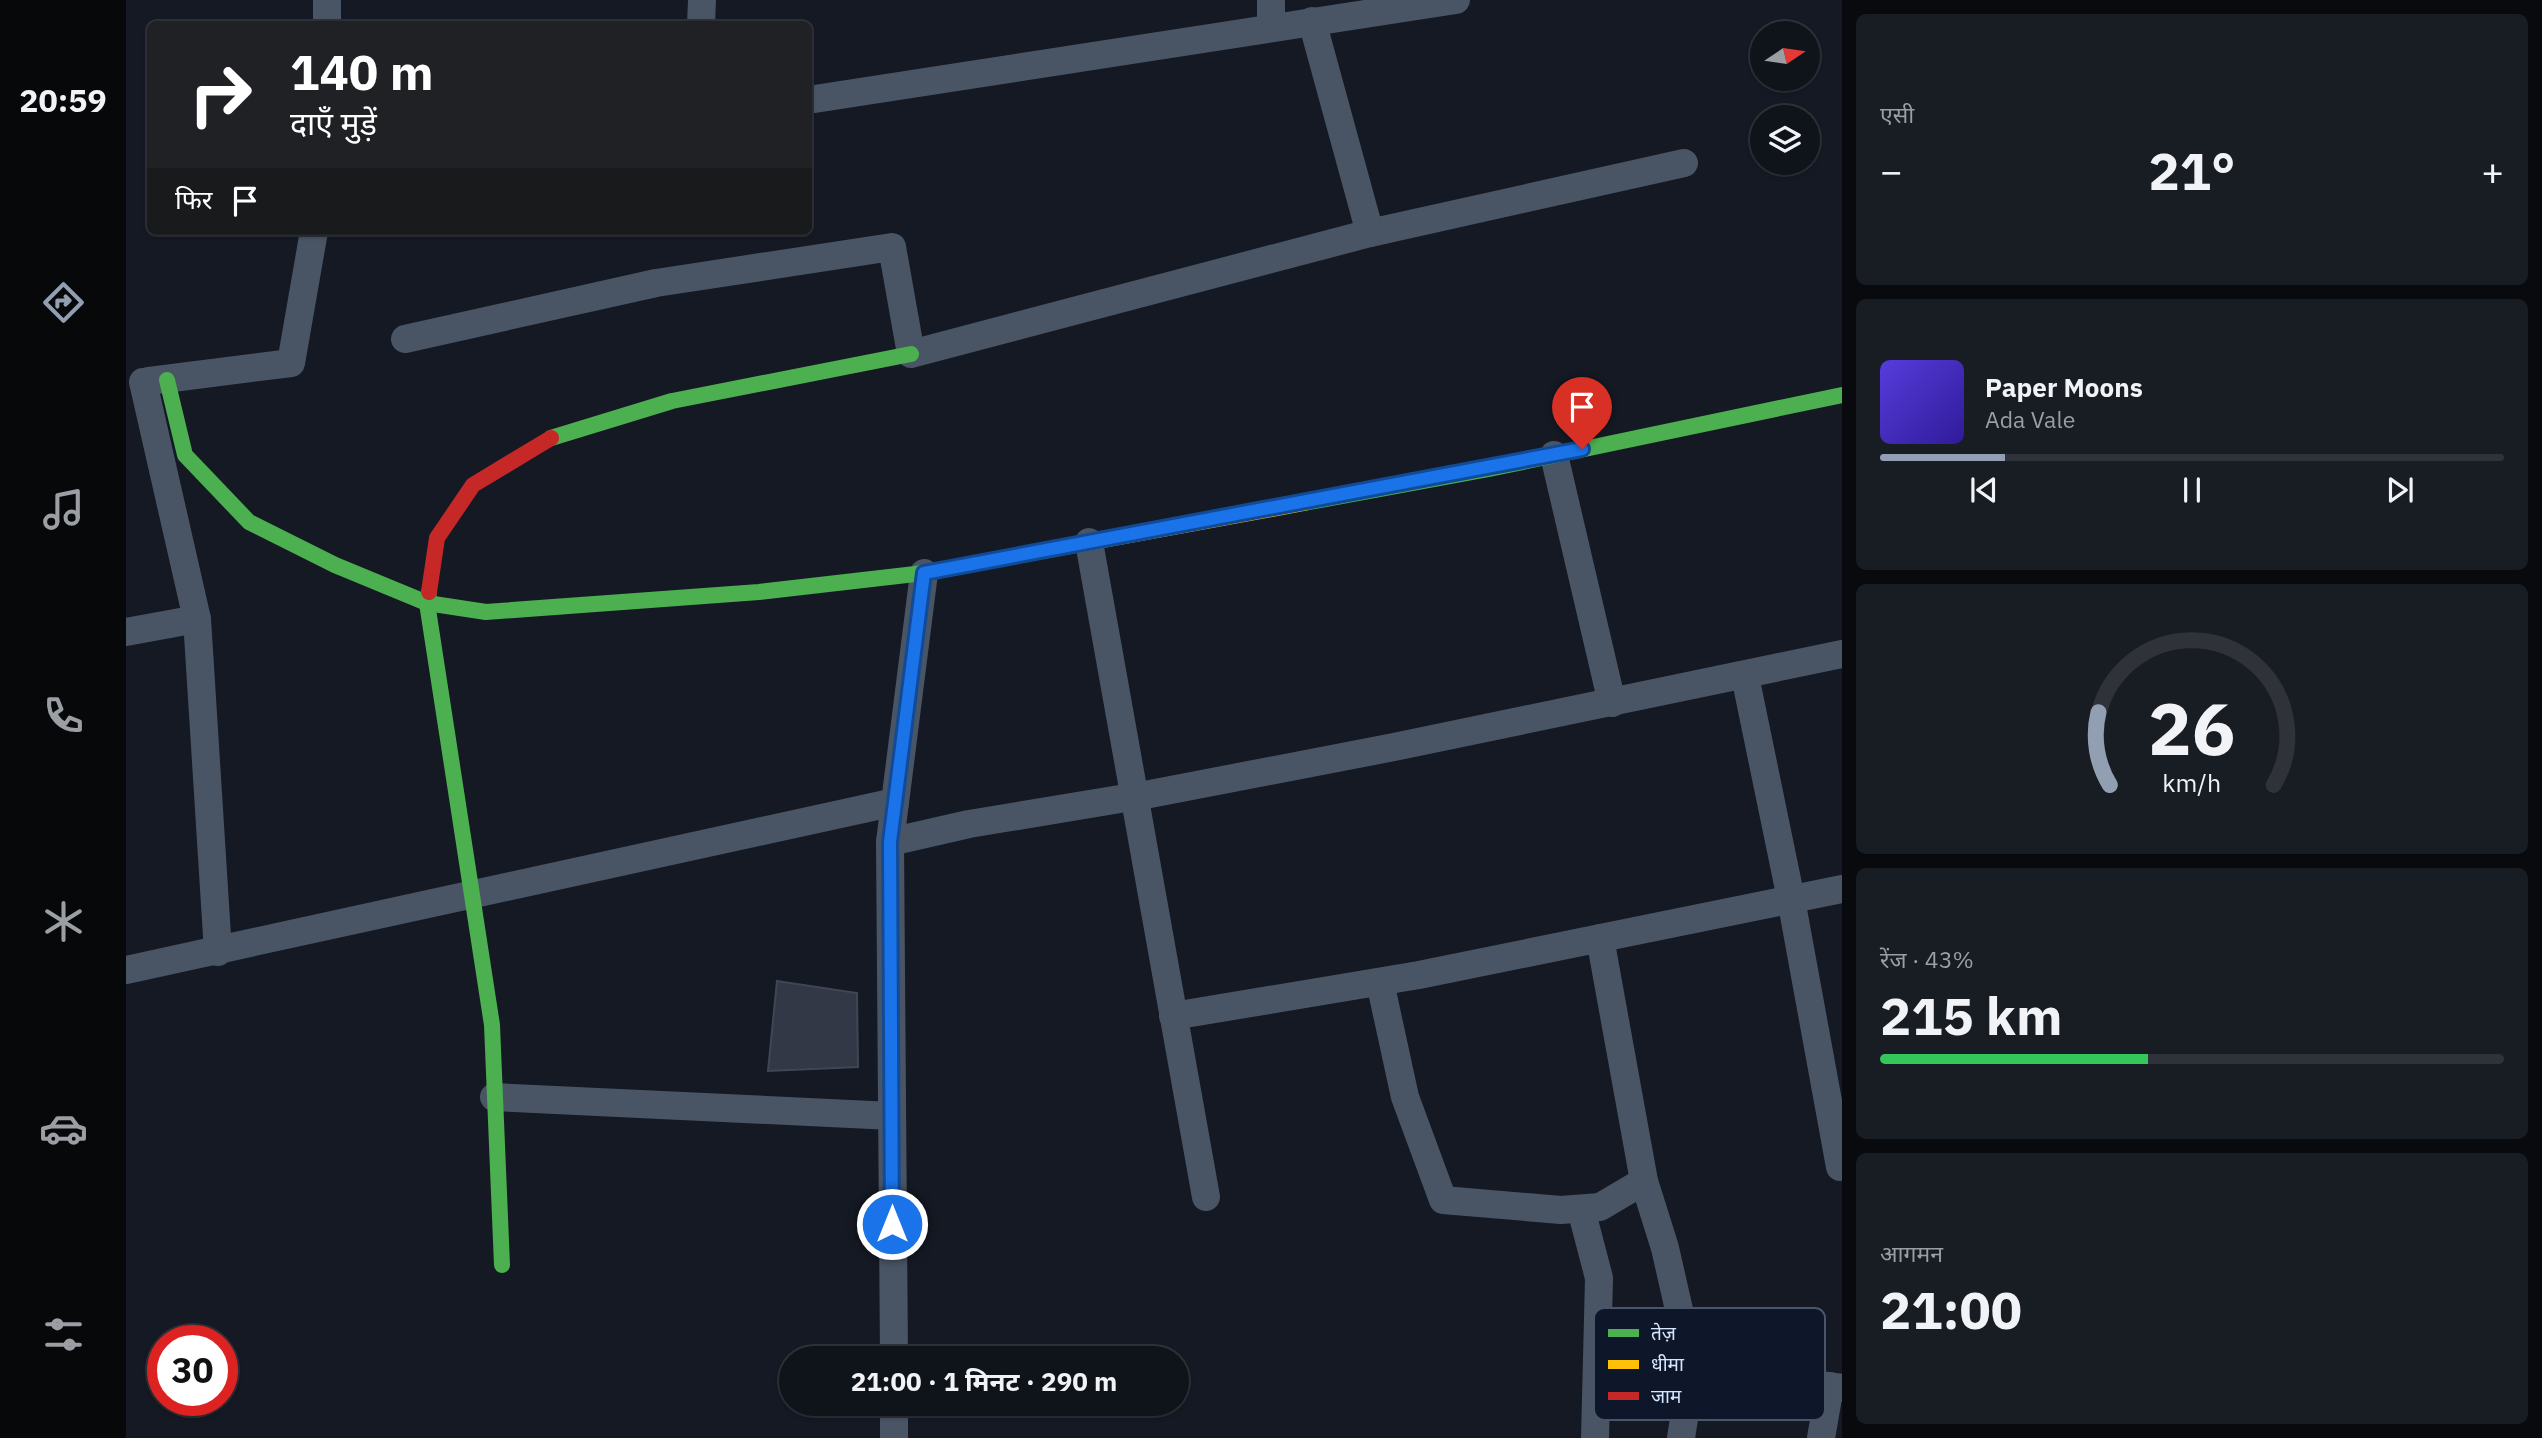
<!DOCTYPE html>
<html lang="hi">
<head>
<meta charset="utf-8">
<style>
  :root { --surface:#0f131a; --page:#181c23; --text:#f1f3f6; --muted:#9b9ea2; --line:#2f3239; --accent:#929eb2 }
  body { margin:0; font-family:"IBM Plex Sans","Noto Sans Devanagari",sans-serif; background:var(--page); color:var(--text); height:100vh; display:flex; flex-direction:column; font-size:26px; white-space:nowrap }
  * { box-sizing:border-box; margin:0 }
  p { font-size:23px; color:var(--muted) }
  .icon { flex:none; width:38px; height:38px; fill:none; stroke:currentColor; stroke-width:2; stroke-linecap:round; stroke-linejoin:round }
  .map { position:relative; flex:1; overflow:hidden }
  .details { display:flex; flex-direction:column; gap:14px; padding:14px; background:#080a0e; width:700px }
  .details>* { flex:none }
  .banner { position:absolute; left:21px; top:21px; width:665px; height:214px; border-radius:10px; box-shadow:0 2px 5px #0004,0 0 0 2px var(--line); background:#202124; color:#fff; overflow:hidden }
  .needle { width:46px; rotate:77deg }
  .buttons { position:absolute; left:1624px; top:21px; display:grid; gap:14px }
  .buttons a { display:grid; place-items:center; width:70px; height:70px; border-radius:50%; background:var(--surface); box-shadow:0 2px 5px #0004,0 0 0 2px var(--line); font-size:35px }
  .speed { position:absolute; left:21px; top:1325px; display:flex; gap:14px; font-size:35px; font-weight:700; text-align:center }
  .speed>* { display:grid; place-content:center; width:91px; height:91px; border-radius:50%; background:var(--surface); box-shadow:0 2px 5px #0004,0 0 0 2px var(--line); line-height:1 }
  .speed .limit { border:10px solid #d22; background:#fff; color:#111 }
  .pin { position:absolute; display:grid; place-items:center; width:60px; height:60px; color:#fff; margin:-72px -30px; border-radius:50% 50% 50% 0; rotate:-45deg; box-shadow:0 0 7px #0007 }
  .pin .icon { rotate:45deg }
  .me { position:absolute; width:77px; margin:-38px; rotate:0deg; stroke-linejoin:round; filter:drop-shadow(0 0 5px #0008) }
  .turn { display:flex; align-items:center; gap:24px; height:147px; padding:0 28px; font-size:32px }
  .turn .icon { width:91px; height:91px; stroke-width:2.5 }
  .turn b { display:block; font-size:49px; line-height:60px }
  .then { display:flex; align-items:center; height:66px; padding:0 28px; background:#0003; gap:14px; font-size:26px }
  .big { font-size:52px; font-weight:700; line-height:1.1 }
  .details .widget { flex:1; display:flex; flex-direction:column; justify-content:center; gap:10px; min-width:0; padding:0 24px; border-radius:10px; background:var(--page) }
  .details .dial { align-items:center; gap:0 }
  .dial svg { height:182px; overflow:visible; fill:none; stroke:var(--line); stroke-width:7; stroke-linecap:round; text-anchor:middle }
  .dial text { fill:var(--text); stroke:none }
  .song { display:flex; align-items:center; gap:21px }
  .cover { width:84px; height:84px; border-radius:10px; background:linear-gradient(135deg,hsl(250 70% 55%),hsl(250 70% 35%)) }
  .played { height:7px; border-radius:4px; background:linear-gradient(90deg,var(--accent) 20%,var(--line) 20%) }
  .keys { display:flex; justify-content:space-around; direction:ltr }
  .heat { display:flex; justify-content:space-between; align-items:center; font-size:38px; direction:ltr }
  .charge { height:10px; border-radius:5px; background:linear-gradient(90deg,#34c759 43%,var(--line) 0) }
  .trip { position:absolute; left:653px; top:1346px; width:410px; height:70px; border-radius:35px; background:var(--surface); box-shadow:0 2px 5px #0004,0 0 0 2px var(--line); font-weight:700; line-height:70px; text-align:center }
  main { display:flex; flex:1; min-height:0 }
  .tabs { display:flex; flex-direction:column; width:126px; justify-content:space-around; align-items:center; background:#06080a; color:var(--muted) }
  .tabs .icon { width:49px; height:49px }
  .tabs .active { color:var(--accent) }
  .tabs b { font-size:32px; color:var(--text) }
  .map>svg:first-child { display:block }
  .building { fill:#323845; stroke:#3f4757; stroke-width:2 }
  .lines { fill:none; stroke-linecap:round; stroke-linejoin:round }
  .street { stroke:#495564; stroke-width:28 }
  .fast { stroke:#4caf50; stroke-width:16 }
  .slow { stroke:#ffc107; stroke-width:16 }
  .jam { stroke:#c62828; stroke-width:16 }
  .route-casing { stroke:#114b97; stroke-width:18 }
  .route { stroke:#1a73e8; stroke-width:12 }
  .key { fill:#0e1729; stroke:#4a5569; stroke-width:2 }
  .key-label { font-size:19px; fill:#d6e6ff }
</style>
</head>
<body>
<main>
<nav class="tabs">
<b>20:59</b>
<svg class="icon active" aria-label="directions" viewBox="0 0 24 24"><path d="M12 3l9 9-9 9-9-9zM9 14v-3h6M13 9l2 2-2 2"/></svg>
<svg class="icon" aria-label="music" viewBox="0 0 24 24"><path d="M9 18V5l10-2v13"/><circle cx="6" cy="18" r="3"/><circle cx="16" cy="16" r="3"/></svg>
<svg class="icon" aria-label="phone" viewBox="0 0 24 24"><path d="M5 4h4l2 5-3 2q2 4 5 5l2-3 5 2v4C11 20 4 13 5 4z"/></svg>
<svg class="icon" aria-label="climate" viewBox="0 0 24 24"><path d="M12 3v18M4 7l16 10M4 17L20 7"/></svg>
<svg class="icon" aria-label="car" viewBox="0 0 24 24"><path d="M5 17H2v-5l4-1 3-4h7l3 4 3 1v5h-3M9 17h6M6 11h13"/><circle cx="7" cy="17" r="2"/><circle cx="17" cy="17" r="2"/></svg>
<svg class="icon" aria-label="filters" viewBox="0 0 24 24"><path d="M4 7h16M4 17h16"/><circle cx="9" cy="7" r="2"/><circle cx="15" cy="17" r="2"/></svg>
</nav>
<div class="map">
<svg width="1716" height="1438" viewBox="0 0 1716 1438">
  <rect width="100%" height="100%" fill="#141923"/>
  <polygon class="building" points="651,981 731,993 732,1067 642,1071"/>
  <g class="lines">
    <g class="street">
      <polyline points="1145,0 1145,27"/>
      <polyline points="1186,21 1244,233 1558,163"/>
      <polyline points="201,24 201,0"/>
      <polyline points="575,24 576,0"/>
      <polyline points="682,100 1330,0"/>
      <polyline points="279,339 530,283 766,247 785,354 1244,233"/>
      <polyline points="23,381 165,363 188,231"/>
      <polyline points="17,382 71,619 92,952"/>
      <polyline points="1428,455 1486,703"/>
      <polyline points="963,542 1080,1197"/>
      <polyline points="0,632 71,619"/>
      <polyline points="1619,676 1665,899 1714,1167"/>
      <polyline points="764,842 843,824 1024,794 1268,747 1716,654"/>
      <polyline points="1474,938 1518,1181 1539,1248 1566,1367 1555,1438"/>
      <polyline points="0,970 769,802"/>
      <polyline points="1254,982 1279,1097 1317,1200 1435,1210 1474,1207 1518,1181"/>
      <polyline points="1047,1016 1293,975 1716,889"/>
      <polyline points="368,1097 766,1116"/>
      <polyline points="1455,1209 1473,1278 1469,1438"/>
      <polyline points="768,1358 764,842 798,573"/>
      <polyline points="1566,1367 1716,1388"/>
      <polyline points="768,1404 768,1438"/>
      <polyline points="1695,1438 1704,1386"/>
    </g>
    <g class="fast">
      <polyline points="41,380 59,455 123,522 209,565 301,603 360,612 633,592 798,573 890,556"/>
      <polyline points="425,438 546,401 785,354"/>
      <polyline points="1178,503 1363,469 1716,395"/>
      <polyline points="303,592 301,603 366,1025 376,1265"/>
    </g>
    <polyline class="slow" points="890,556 1178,503"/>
    <polyline class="jam" points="303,592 311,538 347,485 425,438"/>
  </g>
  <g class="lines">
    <defs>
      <polyline id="route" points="766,1224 764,842 798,573 1456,449"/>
    </defs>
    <use href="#route" class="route-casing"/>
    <use href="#route" class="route"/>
  </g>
  <rect x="1468" y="1308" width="231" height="112" rx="10" class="key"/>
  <rect x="1482" y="1329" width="31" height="8" fill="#4caf50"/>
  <rect x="1482" y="1360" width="31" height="9" fill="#ffc107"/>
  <rect x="1482" y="1392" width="31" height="8" fill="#c62828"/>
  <g class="key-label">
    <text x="1525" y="1340">तेज़</text>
    <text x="1525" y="1371">धीमा</text>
    <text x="1525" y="1403">जाम</text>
  </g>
</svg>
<div class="buttons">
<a><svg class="needle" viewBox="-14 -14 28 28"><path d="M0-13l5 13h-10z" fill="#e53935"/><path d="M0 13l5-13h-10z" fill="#9b9ea2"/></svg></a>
<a><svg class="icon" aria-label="layers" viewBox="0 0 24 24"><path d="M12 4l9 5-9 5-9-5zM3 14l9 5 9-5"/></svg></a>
</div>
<div class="speed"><div class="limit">30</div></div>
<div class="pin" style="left:1456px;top:449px;background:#d93025"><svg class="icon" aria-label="arrive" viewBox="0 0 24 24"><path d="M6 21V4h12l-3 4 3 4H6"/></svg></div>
<svg class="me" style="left:766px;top:1224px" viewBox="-20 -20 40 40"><circle r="17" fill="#1a73e8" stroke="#fff" stroke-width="3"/><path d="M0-11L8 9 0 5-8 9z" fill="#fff"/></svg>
<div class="trip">21:00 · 1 मिनट · 290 m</div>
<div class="banner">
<div class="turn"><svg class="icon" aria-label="right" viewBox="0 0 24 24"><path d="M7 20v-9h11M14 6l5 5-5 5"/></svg><div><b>140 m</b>दाएँ मुड़ें</div></div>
<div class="then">फिर<svg class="icon" aria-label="arrive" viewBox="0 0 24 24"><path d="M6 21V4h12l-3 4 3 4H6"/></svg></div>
</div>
</div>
<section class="details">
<div class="widget"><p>एसी</p>
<div class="heat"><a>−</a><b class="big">21°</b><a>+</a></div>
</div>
<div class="widget">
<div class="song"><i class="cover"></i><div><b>Paper Moons</b><p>Ada Vale</p></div></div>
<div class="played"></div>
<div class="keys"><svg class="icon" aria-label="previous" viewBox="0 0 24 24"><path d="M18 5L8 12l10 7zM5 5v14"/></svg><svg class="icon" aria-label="pause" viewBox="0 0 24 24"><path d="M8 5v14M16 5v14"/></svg><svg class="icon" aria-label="next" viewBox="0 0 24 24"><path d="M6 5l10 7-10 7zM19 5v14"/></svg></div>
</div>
<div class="widget dial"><svg viewBox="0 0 100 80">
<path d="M14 69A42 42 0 1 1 86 69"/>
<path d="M14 69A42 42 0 0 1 9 37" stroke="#929eb2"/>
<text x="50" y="56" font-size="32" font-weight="700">26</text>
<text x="50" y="72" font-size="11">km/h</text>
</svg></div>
<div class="widget"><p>रेंज · 43%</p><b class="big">215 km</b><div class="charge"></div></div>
<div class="widget"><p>आगमन</p><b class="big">21:00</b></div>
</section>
</main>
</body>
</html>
